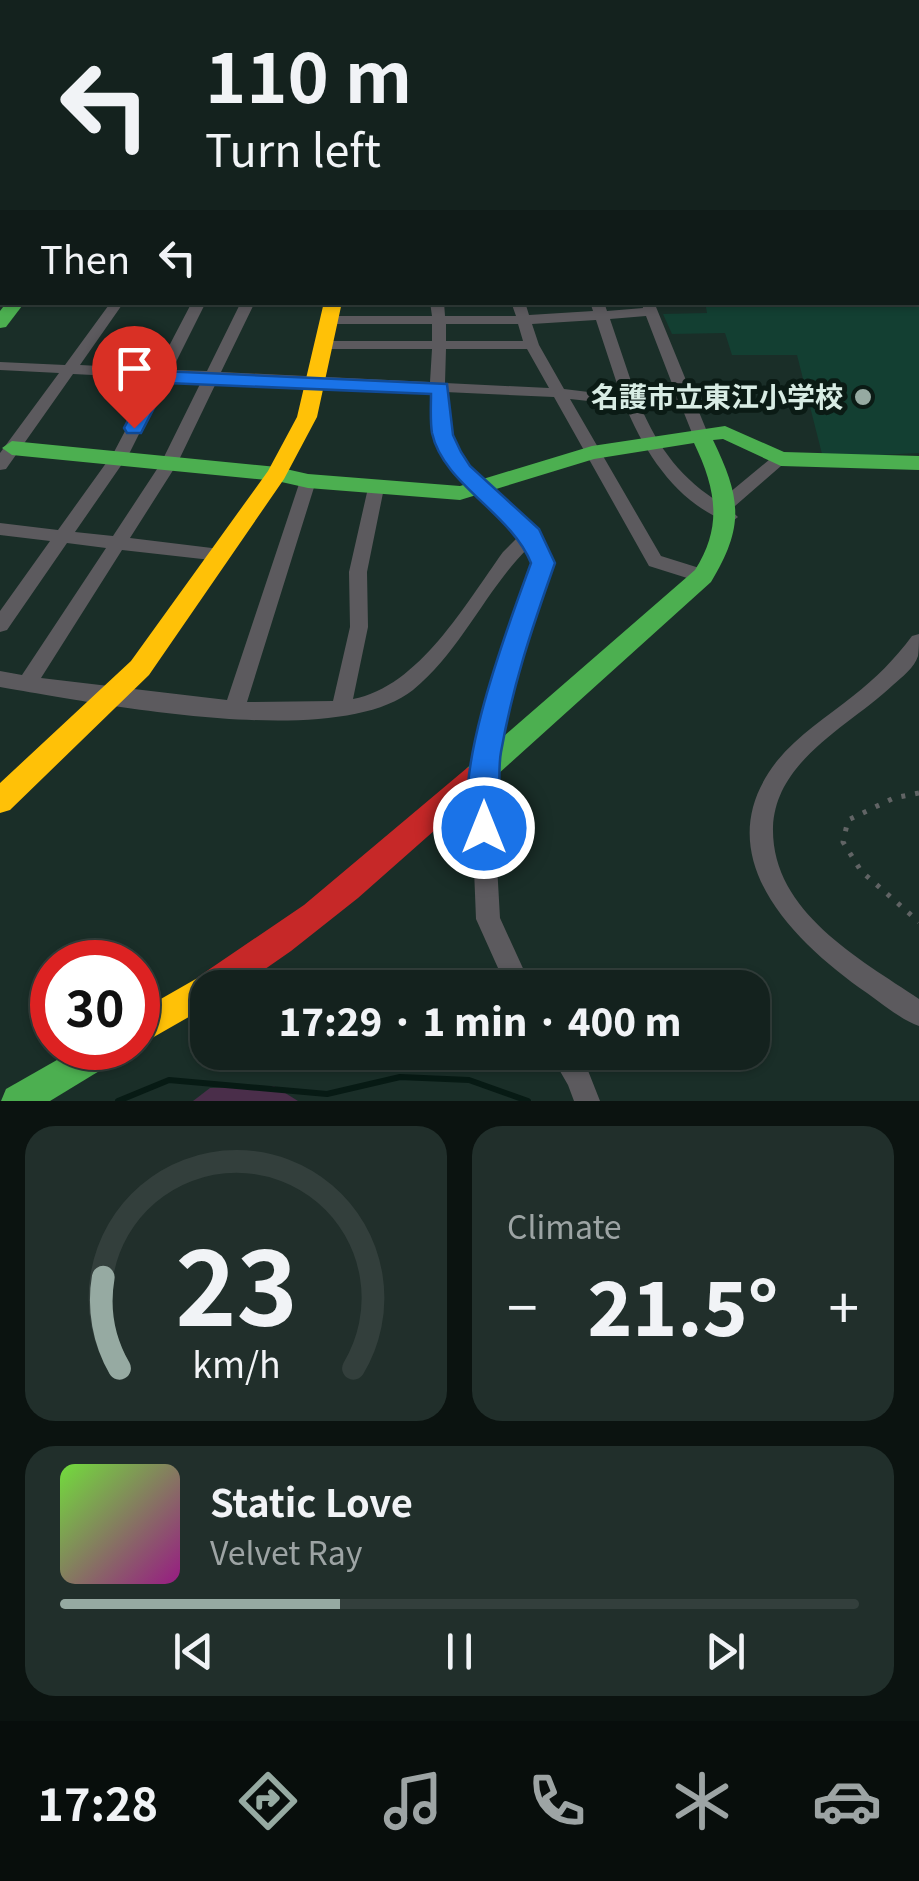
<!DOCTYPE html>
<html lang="en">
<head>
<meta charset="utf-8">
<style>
  :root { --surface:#14221e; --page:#212f2b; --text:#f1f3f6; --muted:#9da4a4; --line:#333f3c; --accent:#96aaa2 }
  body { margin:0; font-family:Georgia,"Noto Sans JP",serif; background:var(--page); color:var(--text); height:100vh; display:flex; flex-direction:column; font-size:38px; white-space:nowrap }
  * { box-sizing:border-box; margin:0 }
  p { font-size:32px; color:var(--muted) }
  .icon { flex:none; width:55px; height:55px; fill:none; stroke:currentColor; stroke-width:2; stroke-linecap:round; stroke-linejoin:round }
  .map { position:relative; height:1101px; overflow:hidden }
  .panel { display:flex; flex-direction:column; gap:25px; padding:25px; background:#0b1310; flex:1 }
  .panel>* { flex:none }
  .banner { position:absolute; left:0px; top:0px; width:920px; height:305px; box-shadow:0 2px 8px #0004,0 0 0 2px var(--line); background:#14221e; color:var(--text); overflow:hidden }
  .speed { position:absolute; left:30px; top:940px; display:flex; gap:20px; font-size:50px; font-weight:700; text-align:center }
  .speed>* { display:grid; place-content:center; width:130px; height:130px; border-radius:50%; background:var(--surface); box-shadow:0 2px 8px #0004,0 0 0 2px var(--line); line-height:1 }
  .speed .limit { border:15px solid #d22; background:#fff; color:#111 }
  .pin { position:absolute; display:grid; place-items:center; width:85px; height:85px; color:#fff; margin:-102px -42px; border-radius:50% 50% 50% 0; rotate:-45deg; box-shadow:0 0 10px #0007 }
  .pin .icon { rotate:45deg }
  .me { position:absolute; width:110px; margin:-55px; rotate:0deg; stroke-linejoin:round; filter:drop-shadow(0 0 8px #0008) }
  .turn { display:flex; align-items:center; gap:35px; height:210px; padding:0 40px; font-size:45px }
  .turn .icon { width:130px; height:130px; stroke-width:2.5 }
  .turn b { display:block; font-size:70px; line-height:85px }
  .then { display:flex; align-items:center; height:95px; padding:0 40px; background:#0003; gap:20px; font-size:38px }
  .big { font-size:75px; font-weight:800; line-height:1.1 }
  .panel .widget { flex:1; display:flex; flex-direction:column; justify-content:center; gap:15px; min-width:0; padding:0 35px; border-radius:30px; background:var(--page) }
  .panel .dial { align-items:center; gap:0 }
  .dial svg { height:260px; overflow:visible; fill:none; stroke:var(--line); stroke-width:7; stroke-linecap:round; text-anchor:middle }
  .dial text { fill:var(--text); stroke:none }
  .song { display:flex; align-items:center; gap:30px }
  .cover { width:120px; height:120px; border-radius:15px; background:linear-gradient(135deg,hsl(100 70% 55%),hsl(310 70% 35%)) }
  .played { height:10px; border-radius:5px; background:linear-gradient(90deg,var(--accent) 35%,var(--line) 35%) }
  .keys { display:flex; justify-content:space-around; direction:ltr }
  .heat { display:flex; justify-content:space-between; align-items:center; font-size:55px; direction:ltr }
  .panel .tiles { flex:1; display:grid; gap:25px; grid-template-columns:1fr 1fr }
  .widget:last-child { grid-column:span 2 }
  .trip { position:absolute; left:190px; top:970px; width:580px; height:100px; border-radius:30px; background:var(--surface); box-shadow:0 2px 8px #0004,0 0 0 2px var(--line); font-weight:800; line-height:100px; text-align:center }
  .tabs { display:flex; height:160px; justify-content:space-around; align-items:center; background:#080e0c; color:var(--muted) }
  .tabs .icon { width:70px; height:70px }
  .tabs .on { color:var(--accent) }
  .tabs b { font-size:45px; color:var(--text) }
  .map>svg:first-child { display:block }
  .built { fill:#133f32 }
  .green { fill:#4a2e4a }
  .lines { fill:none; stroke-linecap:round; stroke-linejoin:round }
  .stream { stroke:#071a14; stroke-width:6 }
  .path-far1 { stroke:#616465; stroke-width:2.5; stroke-dasharray:1 4; stroke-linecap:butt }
  .path { stroke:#616465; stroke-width:5; stroke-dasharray:4 10; stroke-linecap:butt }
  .lane { stroke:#5c5a5e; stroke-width:5 }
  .street { fill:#5c5a5e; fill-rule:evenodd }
  .fast { fill:#4caf50; fill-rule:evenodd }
  .slow { fill:#ffc107; fill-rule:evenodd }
  .jam { fill:#c62828; fill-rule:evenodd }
  .route { fill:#1a73e8; stroke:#114b97; stroke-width:2.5 }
  .poi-dot { fill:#96aaa2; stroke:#0b1b15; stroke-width:4 }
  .labels { text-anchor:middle; stroke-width:10; stroke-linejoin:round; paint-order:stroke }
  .poi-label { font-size:28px; font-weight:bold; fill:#d8ece4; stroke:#0b1b15; text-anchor:end }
</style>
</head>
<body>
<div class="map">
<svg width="919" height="1101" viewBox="0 0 919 1101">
  <rect width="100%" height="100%" fill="#1a2e28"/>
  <polygon class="built" points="919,177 919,453 823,458 797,355 732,355 725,333 672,334 663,314 707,313 705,302 918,302"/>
  <polygon class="green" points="274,1086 298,1101 193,1101 210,1088"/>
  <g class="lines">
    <polyline class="stream" points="118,1101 169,1080 327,1094 400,1077 469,1080 528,1101"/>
    <g class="path-far1">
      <polyline points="0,266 2,262"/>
      <polyline points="0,275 2,271"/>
    </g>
    <polyline class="path" points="919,793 894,798 848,820 843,842 861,871 919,922"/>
    <polyline class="lane" points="10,2 29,0"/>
    <g class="street">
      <polygon points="286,0 294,0 295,2 287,2"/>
      <polygon points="375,0 420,0 417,2 374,2"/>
      <polygon points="438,0 446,0 447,2 439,2"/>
      <polygon points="568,0 576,0 577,2 569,2"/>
      <polygon points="604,0 613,0 614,2 605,2"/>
      <polygon points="657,0 667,0 668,2 659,2"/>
      <polygon points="704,0 713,0 714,2 705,2"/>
      <rect x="918" y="3" width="1" height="6"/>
      <rect x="918" y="35" width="1" height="6"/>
      <rect x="918" y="70" width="1" height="6"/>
      <rect x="918" y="104" width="1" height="7"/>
      <path d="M111,302H124L80,365L157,369L192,302H206L172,370L207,371L241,302H255L221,372L430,382L432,349H325L318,345L325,341H432V324H330L323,320L330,316H432L430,302H444L445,316H516L511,302H525L529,315L593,311L590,302H604L607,311L643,308L642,302H654L708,434L706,438H694L680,403L640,405C658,448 682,480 722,504L723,498L775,455L781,454L789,459L735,506L727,507L738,517L730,523C678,504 645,454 625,405L570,399L661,556L709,571L712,576L709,581L703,583L649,566L554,397L445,392C448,487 522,486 552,563L512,679L493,794L500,918L532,988H507L476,919L471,794L492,679L534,563L528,548C485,591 461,651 413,690C335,752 96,703 0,687V671L22,675L106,548L67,543L7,630L0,632V611L50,541L0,535V523L58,530L114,452L153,378L73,374L6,469L0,470V453L59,373L0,370V362L65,365ZM646,316L676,394L636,396L610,319ZM596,320L621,396L564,389L539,345L532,324ZM446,324H518L523,341H446ZM446,349H527L549,388L445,383ZM167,378L202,380L161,463L113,536L75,532L129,454ZM217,381L430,391C431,477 479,479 522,537L516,539L503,552C466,603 419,687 353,699L368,627L367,572L384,488L376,482L368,488L349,572L350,627L333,701L247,702L316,481L308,475L300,481L227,700L41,678L122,550L220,561L226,559L229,555L220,549L130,538L177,464Z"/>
      <path d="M919,634C919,640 919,650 918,656C915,667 901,678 893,685C850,726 776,759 773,827C771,911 858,958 919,999V1026C900,1019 884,1005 867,993C792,941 704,854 777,761C798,735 828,716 853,696C876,678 895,659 912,636Z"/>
      <polygon points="549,1052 576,1052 587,1068 600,1101 574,1101 568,1085"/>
    </g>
    <g class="fast">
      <polygon points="168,0 180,0 180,2 169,2"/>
      <polygon points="343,0 355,0 356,2 345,2"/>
      <polygon points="520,0 532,0 533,2 522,2"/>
      <polygon points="796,0 808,0 810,2 798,2"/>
      <rect x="918" y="123" width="1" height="11"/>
      <rect x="918" y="165" width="1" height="8"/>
      <polygon points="7,302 25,302 6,327 0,328 0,311"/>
      <path d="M725,426L784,452L919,456V470L781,466L723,439L713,440C741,498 745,526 711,582L487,784L477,788L467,784L463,776L467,768L695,570C723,526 716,489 694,443L594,459L460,500L308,488L277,481L12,455L2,448L12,441L277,467L308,474L460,486L592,446Z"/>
      <polygon points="78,1048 124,1048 119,1059 50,1101 1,1101 6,1089"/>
    </g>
    <g class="slow">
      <polygon points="227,0 239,0 239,2 228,2"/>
      <rect x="0" y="220" width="2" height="10"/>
      <polygon points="324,302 342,302 317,417 284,479 149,675 10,810 0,813 0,783 131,661 268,471 297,417"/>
      <polygon points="208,972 219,977 223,988 208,988 208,1006 138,1046 138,1012"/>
    </g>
    <g class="jam">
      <rect x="0" y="152" width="2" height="8"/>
      <polygon points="477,764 487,768 491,776 487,784 358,898 291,951 238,988 208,988 208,1003 198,999 193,988 198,977 304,905 467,768"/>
    </g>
  </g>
  <path class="route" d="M160,371L447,384L453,435L461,452L470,466L539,529L555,563C532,628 513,684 501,752C496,778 505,813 494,837L484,841L473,837C448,781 510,621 531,563C511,513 443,484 432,433C430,421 431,406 431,394L167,383L141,433H127L124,428L151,377Z"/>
  <circle class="poi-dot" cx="863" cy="397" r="10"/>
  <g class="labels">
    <g class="poi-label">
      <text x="843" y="407">名護市立東江小学校</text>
    </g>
  </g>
</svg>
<div class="speed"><div class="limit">30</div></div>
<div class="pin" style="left:134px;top:428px;background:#d93025"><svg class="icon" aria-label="arrive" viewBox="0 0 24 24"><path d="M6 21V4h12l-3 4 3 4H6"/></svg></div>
<svg class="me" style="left:484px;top:828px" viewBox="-20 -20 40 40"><circle r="17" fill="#1a73e8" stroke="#fff" stroke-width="3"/><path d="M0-11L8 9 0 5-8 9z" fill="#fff"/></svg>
<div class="trip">17:29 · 1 min · 400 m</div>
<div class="banner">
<div class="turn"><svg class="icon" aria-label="left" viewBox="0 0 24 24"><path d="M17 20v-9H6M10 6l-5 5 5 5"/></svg><div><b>110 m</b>Turn left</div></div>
<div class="then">Then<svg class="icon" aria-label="left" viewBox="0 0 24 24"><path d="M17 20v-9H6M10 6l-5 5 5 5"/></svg></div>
</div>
</div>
<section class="panel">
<div class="tiles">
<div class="widget dial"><svg viewBox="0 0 100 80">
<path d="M14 69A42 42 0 1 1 86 69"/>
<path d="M14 69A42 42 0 0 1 9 41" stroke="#96aaa2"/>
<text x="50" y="56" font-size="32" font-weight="700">23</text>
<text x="50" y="72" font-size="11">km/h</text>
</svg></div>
<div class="widget"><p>Climate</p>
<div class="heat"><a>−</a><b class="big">21.5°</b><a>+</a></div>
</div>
<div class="widget">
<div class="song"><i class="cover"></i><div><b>Static Love</b><p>Velvet Ray</p></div></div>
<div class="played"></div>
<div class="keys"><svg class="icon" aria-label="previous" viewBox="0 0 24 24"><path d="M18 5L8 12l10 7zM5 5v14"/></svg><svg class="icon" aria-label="pause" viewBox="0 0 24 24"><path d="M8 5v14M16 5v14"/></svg><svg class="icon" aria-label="next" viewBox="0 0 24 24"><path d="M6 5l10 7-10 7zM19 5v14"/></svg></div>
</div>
</div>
</section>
<nav class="tabs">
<b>17:28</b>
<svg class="icon on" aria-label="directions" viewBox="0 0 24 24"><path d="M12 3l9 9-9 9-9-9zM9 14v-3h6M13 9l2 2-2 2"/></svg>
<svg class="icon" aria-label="music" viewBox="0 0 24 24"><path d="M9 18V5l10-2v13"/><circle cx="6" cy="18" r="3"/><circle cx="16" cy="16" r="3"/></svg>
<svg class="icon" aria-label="phone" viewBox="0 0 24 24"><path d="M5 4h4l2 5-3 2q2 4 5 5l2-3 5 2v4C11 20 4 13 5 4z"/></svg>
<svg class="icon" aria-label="climate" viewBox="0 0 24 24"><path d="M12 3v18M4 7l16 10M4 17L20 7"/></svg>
<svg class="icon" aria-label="car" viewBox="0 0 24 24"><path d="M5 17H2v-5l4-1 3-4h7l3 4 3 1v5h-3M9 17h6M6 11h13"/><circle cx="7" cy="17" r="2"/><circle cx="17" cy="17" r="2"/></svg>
</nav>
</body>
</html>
